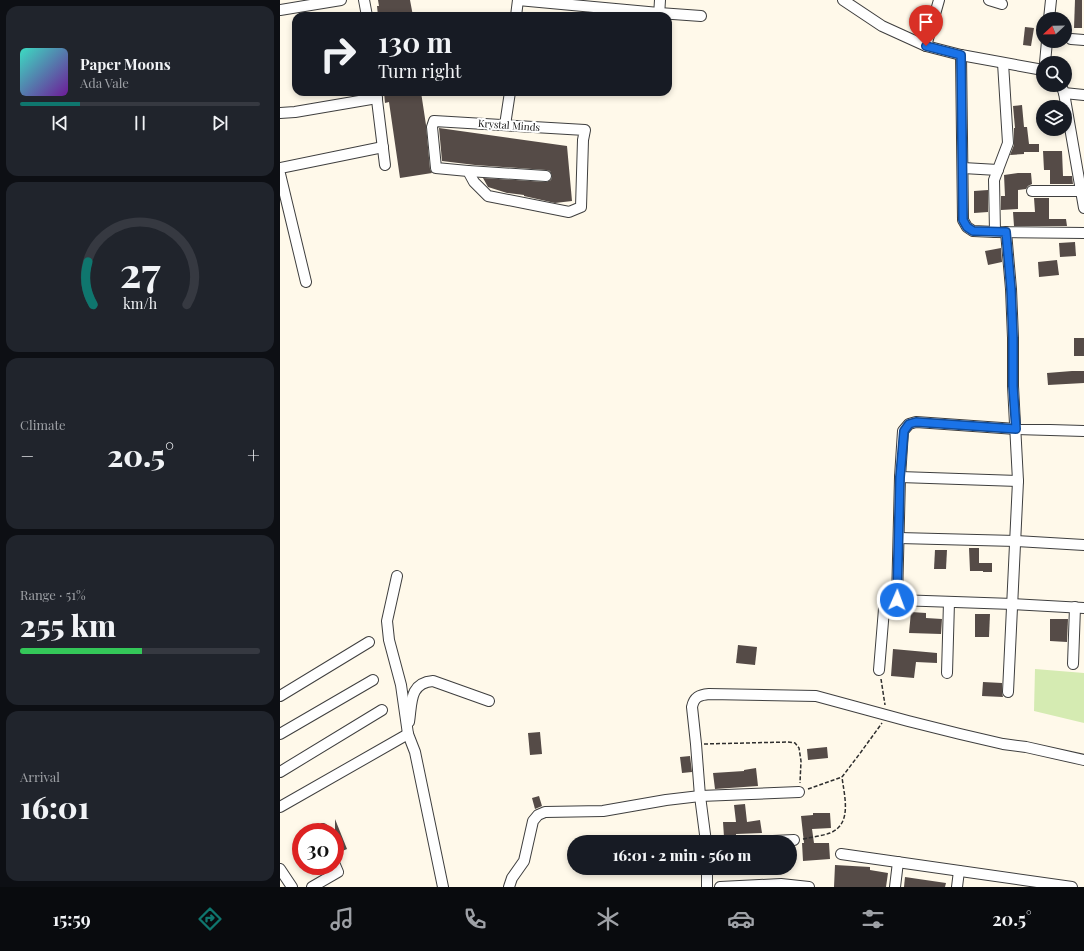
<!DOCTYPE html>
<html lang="en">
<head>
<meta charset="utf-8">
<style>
  :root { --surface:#171b24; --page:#20242c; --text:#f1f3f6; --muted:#9ea1a6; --line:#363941; --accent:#0f766e }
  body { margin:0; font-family:"Playfair Display",serif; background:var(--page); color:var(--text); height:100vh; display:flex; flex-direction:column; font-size:15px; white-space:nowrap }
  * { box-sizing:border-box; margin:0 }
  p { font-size:13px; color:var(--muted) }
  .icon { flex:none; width:22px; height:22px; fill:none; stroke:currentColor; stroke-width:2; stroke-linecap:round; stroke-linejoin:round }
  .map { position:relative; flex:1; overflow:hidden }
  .panel { display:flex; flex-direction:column; gap:6px; padding:6px; background:#0d0f14; width:280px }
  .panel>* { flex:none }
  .banner { position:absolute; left:12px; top:12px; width:380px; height:84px; border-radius:12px; box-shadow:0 2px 6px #0003; background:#171b24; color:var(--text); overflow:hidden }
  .needle { width:26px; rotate:248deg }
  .buttons { position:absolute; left:756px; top:12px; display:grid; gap:8px }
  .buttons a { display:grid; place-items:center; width:36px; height:36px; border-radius:50%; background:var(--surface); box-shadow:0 2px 6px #0003; font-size:20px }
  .speed { position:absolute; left:12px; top:823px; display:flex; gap:8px; font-size:20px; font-weight:700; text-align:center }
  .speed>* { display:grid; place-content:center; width:52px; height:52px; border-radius:50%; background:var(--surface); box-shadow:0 2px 6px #0003; line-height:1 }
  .speed .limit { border:6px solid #d22; background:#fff; color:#111 }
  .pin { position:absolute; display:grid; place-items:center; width:34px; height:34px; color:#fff; margin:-41px -17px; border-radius:50% 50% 50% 0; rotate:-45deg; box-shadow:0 0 4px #0007 }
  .pin .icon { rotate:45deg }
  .me { position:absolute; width:44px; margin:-22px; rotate:2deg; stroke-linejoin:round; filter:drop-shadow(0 0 3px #0008) }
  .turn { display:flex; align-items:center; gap:14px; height:84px; padding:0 20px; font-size:18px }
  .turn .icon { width:52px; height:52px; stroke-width:2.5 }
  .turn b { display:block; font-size:28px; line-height:34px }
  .big { font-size:30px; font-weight:800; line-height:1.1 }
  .panel .card { flex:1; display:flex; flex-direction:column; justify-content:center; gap:6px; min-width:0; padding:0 14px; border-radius:12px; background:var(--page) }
  .panel .dial { align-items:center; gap:0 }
  .dial svg { height:104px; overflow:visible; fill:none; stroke:var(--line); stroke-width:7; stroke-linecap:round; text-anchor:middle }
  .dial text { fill:var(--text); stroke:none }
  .song { display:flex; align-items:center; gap:12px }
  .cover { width:48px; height:48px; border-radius:6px; background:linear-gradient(135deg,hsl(170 70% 55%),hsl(280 70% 35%)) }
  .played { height:4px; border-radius:2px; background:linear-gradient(90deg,var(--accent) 25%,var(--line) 25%) }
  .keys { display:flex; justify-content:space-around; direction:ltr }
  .heat { display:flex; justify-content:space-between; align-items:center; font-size:22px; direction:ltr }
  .charge { height:6px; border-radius:3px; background:linear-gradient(90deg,#34c759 51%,var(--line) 0) }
  .trip { position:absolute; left:287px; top:835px; width:230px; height:40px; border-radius:20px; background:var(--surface); box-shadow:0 2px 6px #0003; font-weight:800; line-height:40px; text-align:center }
  .tabs { display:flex; height:64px; justify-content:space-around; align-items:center; background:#090b0e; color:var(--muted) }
  .tabs .icon { width:28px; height:28px }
  .tabs .selected { color:var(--accent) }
  .tabs b { font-size:18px; color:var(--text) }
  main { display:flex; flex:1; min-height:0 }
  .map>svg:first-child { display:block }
  .green { fill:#d5ebb2 }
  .building { fill:#554b47 }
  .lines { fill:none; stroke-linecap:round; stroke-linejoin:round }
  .minor-casing { stroke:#3f3f3f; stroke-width:12 }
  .path { stroke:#2e2e2e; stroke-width:1.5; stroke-dasharray:4 2; stroke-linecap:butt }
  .minor { stroke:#fff; stroke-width:10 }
  .route-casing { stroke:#114b97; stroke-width:10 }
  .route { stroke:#1a73e8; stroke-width:7 }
  .labels { text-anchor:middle; stroke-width:4; stroke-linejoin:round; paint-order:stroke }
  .street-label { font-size:10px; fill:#0c0c0c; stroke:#fff }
</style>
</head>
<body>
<main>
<section class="panel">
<div class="card">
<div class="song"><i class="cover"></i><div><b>Paper Moons</b><p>Ada Vale</p></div></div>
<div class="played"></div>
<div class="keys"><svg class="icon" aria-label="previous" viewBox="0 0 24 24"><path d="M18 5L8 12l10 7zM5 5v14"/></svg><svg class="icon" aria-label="pause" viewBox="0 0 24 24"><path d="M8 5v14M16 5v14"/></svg><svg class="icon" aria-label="next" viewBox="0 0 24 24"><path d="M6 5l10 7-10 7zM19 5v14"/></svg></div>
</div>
<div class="card dial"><svg viewBox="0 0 100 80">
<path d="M14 69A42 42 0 1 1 86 69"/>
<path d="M14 69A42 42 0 0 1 10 36" stroke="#0f766e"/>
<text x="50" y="56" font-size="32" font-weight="700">27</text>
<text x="50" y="72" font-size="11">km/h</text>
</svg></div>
<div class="card"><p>Climate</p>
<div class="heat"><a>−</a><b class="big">20.5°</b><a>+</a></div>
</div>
<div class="card"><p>Range · 51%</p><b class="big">255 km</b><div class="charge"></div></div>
<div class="card"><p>Arrival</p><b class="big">16:01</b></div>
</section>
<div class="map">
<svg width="804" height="887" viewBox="0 0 804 887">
  <rect width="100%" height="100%" fill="#fff9ea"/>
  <polygon class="green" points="755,669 804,673 804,723 754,711"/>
  <g class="building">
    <polygon points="98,0 130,0 133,16 98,16 97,6 99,6"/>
    <polygon points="795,0 802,0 802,28 794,28"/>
    <polygon points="745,27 754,28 751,46 743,45"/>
    <polygon points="104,92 141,92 146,125 150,169 152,173 120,178 109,102 105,103"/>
    <polygon points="742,105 744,127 747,127 749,144 759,144 759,152 744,152 744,154 730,155 734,145 734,128 735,128 733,106"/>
    <polygon points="159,128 287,146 292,201 275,203 244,196 244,195 227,193 208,187 203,178 266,182 271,180 272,176 270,171 266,170 195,165 162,161"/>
    <polygon points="763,151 782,151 783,176 792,176 793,184 770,184 770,170 764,170"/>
    <polygon points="738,173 751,173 752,184 748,186 746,189 738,190 738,209 721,210 721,196 725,196 724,175"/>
    <polygon points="708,190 708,212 694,213 694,191"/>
    <polygon points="754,198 769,198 769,219 786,219 787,226 734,226 733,212 755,212"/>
    <polygon points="795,242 796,256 780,257 779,243"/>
    <polygon points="721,248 722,262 708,265 705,251"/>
    <polygon points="777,260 779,275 759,277 758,262"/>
    <rect x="794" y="338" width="10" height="18"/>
    <polygon points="792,371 804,371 804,383 768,385 767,373"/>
    <polygon points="689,548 699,548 699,563 712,563 712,572 703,572 703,571 690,571"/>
    <polygon points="655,550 667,550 666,569 654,569"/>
    <polygon points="631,612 646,613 646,618 662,619 661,634 629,633"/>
    <polygon points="695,614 710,614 709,637 695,637"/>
    <polygon points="770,619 788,619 787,642 770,641"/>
    <polygon points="458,645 477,647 475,665 456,663"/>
    <polygon points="613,649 657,653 657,663 636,662 634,678 611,676"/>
    <polygon points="703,682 722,683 722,692 723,697 702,696"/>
    <polygon points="260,732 262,754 250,755 248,733"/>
    <polygon points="547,747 548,758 528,760 527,749"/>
    <polygon points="410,756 412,772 402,773 400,757"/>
    <polygon points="476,768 478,786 435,789 433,773 464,771 464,770"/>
    <polygon points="259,796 262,806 255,809 252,798"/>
    <polygon points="465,804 467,822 480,820 482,833 456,834 456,836 444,837 443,822 456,822 454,805"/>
    <polygon points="533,813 550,813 551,828 532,829 534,843 549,843 550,859 523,861 522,843 524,843 521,816 533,815"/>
    <polygon points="55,819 67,849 55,854"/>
    <polygon points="555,865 590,867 590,870 608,873 606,887 554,887"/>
    <polygon points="625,877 666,883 665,887 624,887"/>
  </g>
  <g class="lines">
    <defs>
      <g id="minor">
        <polyline points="84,0 87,16"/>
        <polyline points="238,0 379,13 421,16"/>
        <polyline points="563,0 602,26 646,46 681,55 763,70"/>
        <polyline points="709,0 722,4"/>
        <polyline points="0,10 61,0"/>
        <polyline points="236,16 238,0"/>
        <polyline points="379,16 380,0"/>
        <polyline points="769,19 771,0"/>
        <polyline points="791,39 804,40"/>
        <polyline points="646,46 659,0"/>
        <polyline points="681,55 683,220 687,227 693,231 715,232 804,233"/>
        <polyline points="765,63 767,41"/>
        <polyline points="781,85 784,93 804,208"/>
        <polyline points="96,92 105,165"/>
        <polyline points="784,93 804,95"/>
        <polyline points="0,113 15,112 97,98"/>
        <polygon points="154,121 305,130 303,140 301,207 289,212 208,196 194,182 188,171 156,168 152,127"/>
        <polyline points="225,125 230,92"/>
        <polyline points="0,168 103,147"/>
        <polyline points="683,168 718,170"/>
        <polyline points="188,171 266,176"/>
        <polyline points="0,174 26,282"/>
        <polyline points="752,191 801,191"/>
        <polyline points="715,232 714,180 728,143 723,63"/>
        <polyline points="726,232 731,289 733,338 733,386 738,481 728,692"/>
        <polyline points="620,477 738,481"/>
        <polyline points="619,538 736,541 804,545"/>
        <polyline points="117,576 107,621 109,640 121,685 128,734 135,752 163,887"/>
        <polyline points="617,600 620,477 623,431 629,424 636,422 736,429 804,431"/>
        <polyline points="793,664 795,607"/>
        <polyline points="599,670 604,609 606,605 617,600 733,604 804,608"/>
        <polyline points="667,673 669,602"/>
        <polyline points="0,696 89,642"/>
        <path d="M129,722C132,703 129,683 153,681L209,701"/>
        <polyline points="0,734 93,680"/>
        <polyline points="0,772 102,710"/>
        <polyline points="0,807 128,734"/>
        <polyline points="43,829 44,832"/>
        <path d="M426,842L420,796L416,744L412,707C414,697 419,695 429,694L536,696L628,721L680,734L723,744L746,747L804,760"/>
        <polyline points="471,842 514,840"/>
        <polyline points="561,854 792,887"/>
        <polyline points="427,868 427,887"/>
        <polyline points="0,869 12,887"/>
        <polyline points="32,887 58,872 55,865"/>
        <polyline points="229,887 232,878 244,861 253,821 258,815 265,812 323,811 386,800 420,796 519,792"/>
        <polyline points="440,887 501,884 529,887"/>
        <polyline points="615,887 618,862"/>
        <polyline points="677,887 679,871"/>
      </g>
    </defs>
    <use href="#minor" class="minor-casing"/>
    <g class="path">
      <polyline points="601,679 605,705"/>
      <polyline points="424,744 508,742 515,743 519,748 521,761 520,783"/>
      <polyline points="528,789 562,777"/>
      <path d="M523,839C532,837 542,836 550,833C573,824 564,795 562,777L581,752L602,723"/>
      <polyline points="498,868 499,874"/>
    </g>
    <use href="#minor" class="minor"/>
  </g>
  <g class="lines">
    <defs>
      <polyline id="route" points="617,600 620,477 624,431 629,424 636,422 736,429 733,386 733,338 731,289 726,232 693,231 687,227 683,220 681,55 646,46"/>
    </defs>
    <use href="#route" class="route-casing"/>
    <use href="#route" class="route"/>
  </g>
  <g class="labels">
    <g class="street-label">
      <text transform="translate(229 125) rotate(4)" y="4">Krystal Minds</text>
    </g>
  </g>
</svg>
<div class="buttons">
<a><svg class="needle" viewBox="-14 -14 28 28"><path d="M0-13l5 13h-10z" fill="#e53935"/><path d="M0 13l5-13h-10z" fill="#9ea1a6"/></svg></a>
<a><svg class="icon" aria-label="search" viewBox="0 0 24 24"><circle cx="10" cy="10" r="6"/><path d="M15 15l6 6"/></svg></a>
<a><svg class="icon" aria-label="layers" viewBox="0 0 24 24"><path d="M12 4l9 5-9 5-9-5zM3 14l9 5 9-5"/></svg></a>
</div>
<div class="speed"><div class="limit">30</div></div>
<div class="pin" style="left:646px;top:46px;background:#d93025"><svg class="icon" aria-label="arrive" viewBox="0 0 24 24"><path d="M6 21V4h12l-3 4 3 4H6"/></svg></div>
<svg class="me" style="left:617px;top:600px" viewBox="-20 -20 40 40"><circle r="17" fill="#1a73e8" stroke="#fff" stroke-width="3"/><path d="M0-11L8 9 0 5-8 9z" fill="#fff"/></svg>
<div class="trip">16:01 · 2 min · 560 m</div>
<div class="banner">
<div class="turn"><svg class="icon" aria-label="right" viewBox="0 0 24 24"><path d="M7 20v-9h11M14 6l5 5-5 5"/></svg><div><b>130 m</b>Turn right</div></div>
</div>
</div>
</main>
<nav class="tabs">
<b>15:59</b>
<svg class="icon selected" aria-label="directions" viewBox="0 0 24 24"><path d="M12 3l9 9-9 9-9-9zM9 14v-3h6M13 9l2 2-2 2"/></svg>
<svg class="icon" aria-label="music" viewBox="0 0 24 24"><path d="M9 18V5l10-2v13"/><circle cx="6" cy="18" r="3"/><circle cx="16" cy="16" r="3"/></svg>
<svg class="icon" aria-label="phone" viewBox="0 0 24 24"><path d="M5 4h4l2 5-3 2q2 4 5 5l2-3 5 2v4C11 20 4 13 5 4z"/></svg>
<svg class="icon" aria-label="climate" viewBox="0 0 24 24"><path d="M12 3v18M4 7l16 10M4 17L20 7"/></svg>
<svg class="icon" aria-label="car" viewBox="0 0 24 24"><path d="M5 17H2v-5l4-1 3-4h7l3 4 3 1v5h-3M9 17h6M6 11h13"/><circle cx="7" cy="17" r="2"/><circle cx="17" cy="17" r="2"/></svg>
<svg class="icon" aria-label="filters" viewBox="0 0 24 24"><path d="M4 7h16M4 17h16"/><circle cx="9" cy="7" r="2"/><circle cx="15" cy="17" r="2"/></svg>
<b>20.5°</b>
</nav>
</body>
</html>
